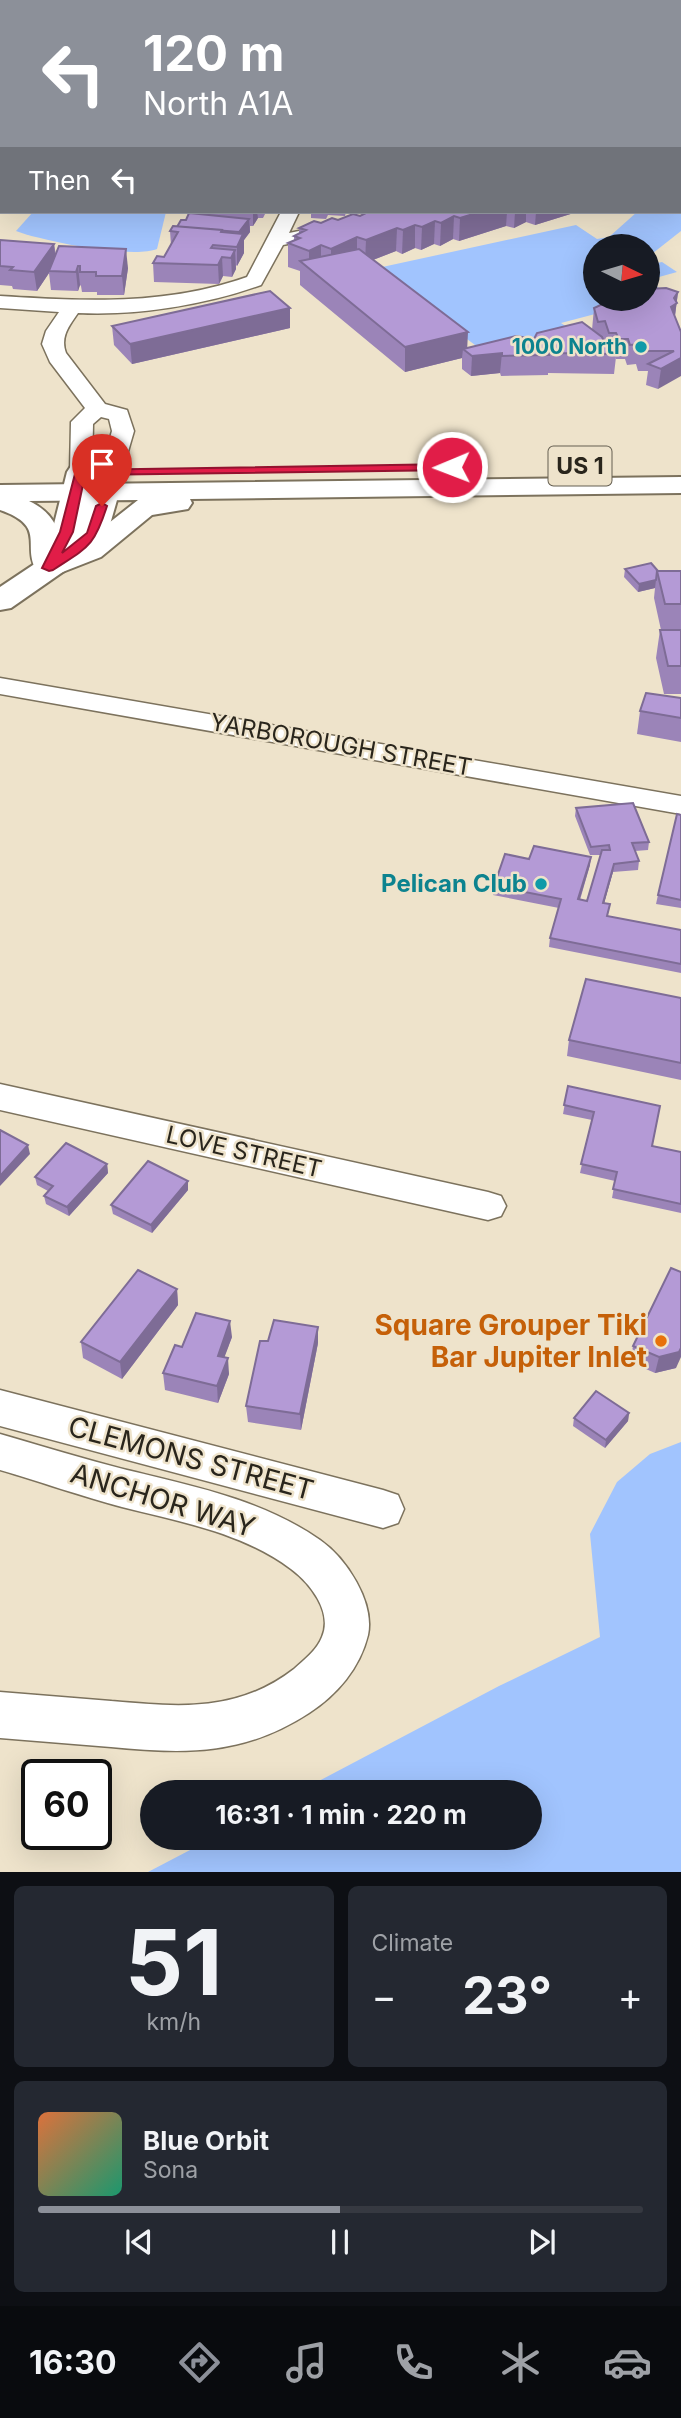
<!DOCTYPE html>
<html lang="en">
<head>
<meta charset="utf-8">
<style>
  :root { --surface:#171b24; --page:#242831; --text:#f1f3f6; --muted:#9ea1a6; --line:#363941; --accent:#8c9099 }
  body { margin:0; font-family:Inter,sans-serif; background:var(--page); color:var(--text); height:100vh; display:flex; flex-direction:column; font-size:26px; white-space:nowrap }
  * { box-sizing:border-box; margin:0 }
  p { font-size:23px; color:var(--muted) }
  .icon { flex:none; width:38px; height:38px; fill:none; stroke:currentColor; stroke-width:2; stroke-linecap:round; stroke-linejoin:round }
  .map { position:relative; height:1872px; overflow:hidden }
  .sheet { display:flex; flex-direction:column; gap:14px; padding:14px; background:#0d0f14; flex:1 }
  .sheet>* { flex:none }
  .hud { position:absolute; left:0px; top:0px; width:682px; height:214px; box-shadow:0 7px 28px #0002; background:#8c9099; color:#fff; overflow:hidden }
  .needle { width:46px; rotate:95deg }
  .tools { position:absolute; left:583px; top:234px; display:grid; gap:14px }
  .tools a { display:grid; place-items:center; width:77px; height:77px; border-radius:50%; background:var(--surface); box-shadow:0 7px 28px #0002; font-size:35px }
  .speed { position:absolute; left:21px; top:1759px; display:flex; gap:14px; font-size:35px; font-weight:700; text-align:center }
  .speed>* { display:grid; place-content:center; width:91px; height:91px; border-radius:50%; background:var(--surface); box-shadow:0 7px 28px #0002; line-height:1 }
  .speed .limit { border:4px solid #111; border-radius:10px; background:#fff; color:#111 }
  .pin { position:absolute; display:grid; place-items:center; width:60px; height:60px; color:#fff; margin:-72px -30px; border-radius:50% 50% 50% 0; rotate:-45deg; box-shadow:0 0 7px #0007 }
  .pin .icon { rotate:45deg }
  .me { position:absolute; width:77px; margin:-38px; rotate:269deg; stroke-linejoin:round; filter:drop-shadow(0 0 5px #0008) }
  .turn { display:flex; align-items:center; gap:24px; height:147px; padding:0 28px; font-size:32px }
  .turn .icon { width:91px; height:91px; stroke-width:2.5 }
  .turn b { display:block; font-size:49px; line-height:60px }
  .then { display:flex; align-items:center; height:66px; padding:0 28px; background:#0003; gap:14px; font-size:26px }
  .big { font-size:52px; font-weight:700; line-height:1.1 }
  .sheet .tile { flex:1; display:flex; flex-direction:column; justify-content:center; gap:10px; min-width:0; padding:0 24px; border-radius:10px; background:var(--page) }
  .sheet .dial { align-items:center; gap:0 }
  .dial b { font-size:91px; line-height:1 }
  .song { display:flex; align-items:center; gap:21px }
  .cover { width:84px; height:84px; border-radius:10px; background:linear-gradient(135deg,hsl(20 70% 55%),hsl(160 70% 35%)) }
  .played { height:7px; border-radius:4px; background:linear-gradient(90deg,var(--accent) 50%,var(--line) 50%) }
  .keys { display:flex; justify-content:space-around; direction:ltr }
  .heat { display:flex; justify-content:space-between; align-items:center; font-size:38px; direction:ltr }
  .sheet .tiles { flex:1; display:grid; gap:14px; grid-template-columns:1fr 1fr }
  .tile:last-child { grid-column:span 2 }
  .trip { position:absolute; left:140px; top:1780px; width:402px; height:70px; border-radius:35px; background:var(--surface); box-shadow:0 7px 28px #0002; font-weight:700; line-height:70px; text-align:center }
  .menu { display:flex; height:112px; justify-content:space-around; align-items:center; background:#090b0e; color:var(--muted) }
  .menu .icon { width:49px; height:49px }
  .menu .current { color:var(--accent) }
  .menu b { font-size:32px; color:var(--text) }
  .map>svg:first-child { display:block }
  .water { fill:#a1c4fe }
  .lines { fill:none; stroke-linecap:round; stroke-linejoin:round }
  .minor-casing { stroke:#7c725d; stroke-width:3 }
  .tertiary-casing { stroke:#7c725d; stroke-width:4 }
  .primary-casing { stroke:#7c725d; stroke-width:4 }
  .minor { fill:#fff; fill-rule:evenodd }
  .tertiary { fill:#fff; fill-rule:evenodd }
  .primary { fill:#fff; fill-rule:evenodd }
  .wall { fill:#9b84b8 }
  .shaded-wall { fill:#7e6c96 }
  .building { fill:#b49ad6; stroke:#7e6c96; stroke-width:2 }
  .route { fill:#e11d48; stroke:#92132f; stroke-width:2 }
  .culture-dot { fill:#0f9aa8; stroke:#eee3cb; stroke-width:2.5 }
  .food-dot { fill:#e8710a; stroke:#eee3cb; stroke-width:2.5 }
  .labels { text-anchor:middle; stroke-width:5; stroke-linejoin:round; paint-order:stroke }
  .far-culture-label { font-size:21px; font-weight:bold; fill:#0d838f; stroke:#eee3cb; text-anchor:end }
  .shield { fill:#eee3cb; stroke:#645e50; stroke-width:2 }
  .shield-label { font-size:23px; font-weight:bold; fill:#29251c }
  .street-label { font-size:24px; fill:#29251c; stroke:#eee3cb }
  .culture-label { font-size:24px; font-weight:bold; fill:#0d838f; stroke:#eee3cb; text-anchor:end }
  .near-food-label { font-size:28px; font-weight:bold; fill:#c56008; stroke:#eee3cb; text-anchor:end }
  .near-street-label { font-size:28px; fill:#29251c; stroke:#eee3cb }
</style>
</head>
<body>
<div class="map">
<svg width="681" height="1872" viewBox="0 0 681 1872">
  <rect width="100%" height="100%" fill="#eee3cb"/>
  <g class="water">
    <polygon points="222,0 681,0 681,231 648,257 648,247 595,247 595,299 648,299 648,265 662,262 677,272 659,277 655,285 667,295 561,323 582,337 520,351 475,345 373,269 576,225 597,239 609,237 637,212 681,212 681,2 210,2"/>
    <path d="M33,212H166L157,249C132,259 42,241 16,231Z"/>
    <polygon points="681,1442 681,1872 148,1872 213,1838 530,1838 530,1792 298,1792 499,1686 600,1637 590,1534 617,1482 650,1454"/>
  </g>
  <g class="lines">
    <defs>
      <g id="minor">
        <path d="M281,212H299L289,233L394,212H429L420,217L283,245L261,285C206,305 136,316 78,313C69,326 60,337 66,353L105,404L127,410L134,431L122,472L119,477H103L100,472L112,431L109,419L101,417L93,424L92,472L89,477H73L70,472L71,422L85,408L50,362L42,344L46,331L59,312L0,308V296C84,301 165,306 247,277Z"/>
        <polygon points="0,678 681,796 681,814 0,694"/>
        <polygon points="0,1084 488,1192 501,1196 506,1206 501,1216 488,1220 0,1110"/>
        <polygon points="0,1390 383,1490 398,1495 404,1509 398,1523 383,1528 0,1426"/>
        <path d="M0,1434C42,1446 84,1459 127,1470C193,1486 263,1500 320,1540C346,1558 375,1602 368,1635C360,1668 337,1695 309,1713C243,1756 185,1754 111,1747C74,1744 37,1741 0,1738V1692C37,1695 74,1698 111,1701C179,1707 237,1713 294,1669C304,1660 317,1650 322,1637C333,1612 310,1583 291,1569C241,1532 181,1522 122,1507C81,1496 41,1482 0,1470Z"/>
      </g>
      <polygon id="tertiary" points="81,464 91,466 95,472 90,496 101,466 111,464 121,466 125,472 107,535 102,541 90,553 11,608 0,610 0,587 36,563 52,532 67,472 71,466"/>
      <path id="primary" d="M681,477V493L190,499L192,503L188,509L152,515L101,557L60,573L49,576L38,573C20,546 49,527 0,510V485ZM138,500L81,545L63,551C60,528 51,511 29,501Z"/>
    </defs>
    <use href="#minor" class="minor-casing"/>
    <use href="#tertiary" class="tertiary-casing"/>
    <use href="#primary" class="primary-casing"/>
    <use href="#minor" class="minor"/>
    <use href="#tertiary" class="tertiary"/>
    <use href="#primary" class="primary"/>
  </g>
  <g class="wall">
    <polygon points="0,173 2,174 2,201 0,201"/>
    <polygon points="192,212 266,212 263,218 258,218 253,226 250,226 250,232 244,240 244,253 237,266 236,265 236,269 232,277 223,276 219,284 154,282 153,263 164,257 171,245 170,231 186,220 192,213"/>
    <polygon points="311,212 346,212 345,216 328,215 326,219 311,218"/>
    <polygon points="368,212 577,212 535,225 526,222 514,228 506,226 459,241 453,239 440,246 434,244 421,250 415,248 402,254 396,251 373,260 467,348 592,330 594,308 603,304 603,299 678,292 675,316 681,332 658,389 646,385 648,371 638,371 636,364 627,365 625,359 616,359 616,357 614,374 548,373 548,375 501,376 500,373 471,376 462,369 462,358 405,372 300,285 300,271 288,267 288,243 294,241 294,236 299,234 299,228 360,216"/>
    <polygon points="0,240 54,244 56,255 128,268 124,295 97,295 97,292 82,292 81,286 80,285 78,291 51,290 49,273 37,291 13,289 12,286 0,285"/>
    <polygon points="112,326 290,328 132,364 114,345"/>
    <polygon points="625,569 681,571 681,694 664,694 656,658 660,630 661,630 654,598 655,588 638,592 624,577"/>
    <polygon points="681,698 681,742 637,734 640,711"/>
    <polygon points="576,808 649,842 648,850 635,851 639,861 638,870 613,872 604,903 608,916 681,930 681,973 549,947 550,938 559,908 493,895 494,886 529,859 590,865 580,900 587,901 601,855 590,855 575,816"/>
    <polygon points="681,815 681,908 656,904 658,895"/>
    <polygon points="681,998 681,1080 567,1056 569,1040"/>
    <polygon points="568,1086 652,1146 681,1152 681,1213 612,1198 615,1181 580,1173 592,1120 563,1114"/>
    <polygon points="107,1164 108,1173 69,1216 46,1204 44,1196 48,1191 37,1185 35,1177"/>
    <polygon points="188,1190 152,1233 113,1214 111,1205"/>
    <polygon points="681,1272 676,1368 655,1373 630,1362 633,1346"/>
    <polygon points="177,1289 178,1305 122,1379 83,1358 81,1342"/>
    <polygon points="232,1337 224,1357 229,1374 218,1403 165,1390 163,1373 182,1347"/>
    <polygon points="318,1343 301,1430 248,1422 246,1406"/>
    <polygon points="629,1413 628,1421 605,1448 573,1426 574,1418"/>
  </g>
  <g class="shaded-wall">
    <polygon points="253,212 257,212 258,218 253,226"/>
    <polygon points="480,212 507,212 506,226 459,241 460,218"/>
    <polygon points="515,212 526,212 526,222 514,228"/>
    <polygon points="536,212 577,212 535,225"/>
    <polygon points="454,216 453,239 440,246 441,223"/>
    <polygon points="249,219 250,232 244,240 244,253 237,266 237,247 239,242 239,232"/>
    <polygon points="435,221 434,244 421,250 422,227"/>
    <polygon points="415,225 415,248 402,254 403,230"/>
    <polygon points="397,228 396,251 365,263 366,240"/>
    <polygon points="357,237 357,260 331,272 331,249"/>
    <polygon points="54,244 56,263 49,271 49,273 37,291 34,272"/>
    <polygon points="321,245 321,269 309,269 309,251"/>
    <polygon points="126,249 128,268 124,295 122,276"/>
    <polygon points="235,250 236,269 232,277 231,258"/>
    <polygon points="222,257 223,276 219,284 218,265"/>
    <polygon points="78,266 80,285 78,291 76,272"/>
    <polygon points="678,292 674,323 671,307 674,298"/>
    <polygon points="290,308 290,328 132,364 130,344"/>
    <polygon points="468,332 467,352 463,349 462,358 405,372 405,347"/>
    <polygon points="502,353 500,373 471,376 472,356"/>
    <polygon points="681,358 681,376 658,389 661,369"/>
    <polygon points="656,580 655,588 638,592 639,584"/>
    <polygon points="591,857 590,865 577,908 578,899"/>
    <polygon points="614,864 613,872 602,911 603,903"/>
    <polygon points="28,1145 30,1154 0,1186 0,1176"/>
    <polygon points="107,1164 108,1173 69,1216 67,1207"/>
    <polygon points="188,1181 188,1190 152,1233 151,1225"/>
    <polygon points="177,1289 178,1305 122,1379 120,1362"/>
    <polygon points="230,1321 232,1337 219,1372 218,1356"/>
    <polygon points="318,1327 318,1343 301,1430 300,1414"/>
    <polygon points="681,1348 681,1357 676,1368 655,1373 659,1357"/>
    <polygon points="228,1358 229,1374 218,1403 217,1386"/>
    <polygon points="629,1413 628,1421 605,1448 606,1440"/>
  </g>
  <g class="building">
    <polygon points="0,173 2,174 2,188 0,188"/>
    <polygon points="368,212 480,212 460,218 454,216 441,223 435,221 422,227 415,225 403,230 397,228 366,240 357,237 331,249 321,245 309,251 288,243 300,238 294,236 306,230 299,228 314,221 321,223 332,218 338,220 353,214 360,216"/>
    <polygon points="189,213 249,219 239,232 177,227 181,220 186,220"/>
    <polygon points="173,226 222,230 221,232 243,234 237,247 213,245 211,248 235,250 231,258 222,257 218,265 153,263 157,256 164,257 178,232 170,231"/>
    <polygon points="0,240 54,244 34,272 10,270 13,267 0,266"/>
    <polygon points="59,246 126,249 122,276 96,276 96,272 80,272 80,266 78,266 76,272 49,271"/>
    <polygon points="359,249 468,332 405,347 300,261"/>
    <polygon points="666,288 678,292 674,298 677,303 671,307 681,332 681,358 661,369 648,364 674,351 641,351 638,344 630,345 628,339 619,339 616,333 609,333 605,321 598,322 594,308 605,303 603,299 648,299 648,289"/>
    <polygon points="270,291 290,308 130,344 112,326"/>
    <polygon points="582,322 602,337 605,344 613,344 616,354 549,353 549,355 502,356 502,353 472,356 463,349 516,336 534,339 537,333"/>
    <polygon points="651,563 658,571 657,571 656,580 639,584 625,569"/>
    <polygon points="657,571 681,571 681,604 665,604"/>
    <polygon points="660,630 681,630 681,666 668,666"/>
    <polygon points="646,693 681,698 681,718 640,711"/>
    <polygon points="633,803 649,842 632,843 639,861 614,864 603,903 610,904 607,916 681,930 681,964 550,938 561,899 494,886 505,854 529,859 534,846 591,857 578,899 587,901 602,850 610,850 609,845 591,847 576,808"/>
    <polygon points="677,814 681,815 681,900 658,895"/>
    <polygon points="586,979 681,998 681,1063 569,1040"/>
    <polygon points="568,1086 660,1106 652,1146 681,1152 681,1204 613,1189 617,1172 581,1164 594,1112 564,1105"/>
    <polygon points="0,1130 28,1145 0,1176"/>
    <polygon points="66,1143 107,1164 67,1207 44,1196 53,1186 35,1177"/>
    <polygon points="148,1161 188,1181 151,1225 111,1205"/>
    <polygon points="671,1268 681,1272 681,1348 679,1352 659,1357 633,1346"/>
    <polygon points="138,1270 177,1289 120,1362 81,1342"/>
    <polygon points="196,1313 230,1321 218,1356 228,1358 217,1386 163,1373 175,1345 182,1347"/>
    <polygon points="274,1320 318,1327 300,1414 246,1406 260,1341 268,1341"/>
    <polygon points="596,1391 629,1413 606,1440 574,1418"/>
  </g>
  <path class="route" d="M452,464L457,467L456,470L85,475L73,532L62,553L87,533L96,506L102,503L107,506C94,547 88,547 53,570L49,571L42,568L60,532L76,470Z"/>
  <g class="culture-dot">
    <circle cx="641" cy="347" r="7"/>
    <circle cx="541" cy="884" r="7"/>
  </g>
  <circle class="food-dot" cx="661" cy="1341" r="7"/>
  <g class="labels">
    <g class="far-culture-label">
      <text x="627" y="354">1000 North</text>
    </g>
    <rect class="shield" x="548.5" y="446.5" width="63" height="39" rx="5"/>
    <g class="shield-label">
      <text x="580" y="474">US 1</text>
    </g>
    <g class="street-label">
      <text transform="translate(341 745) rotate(10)" y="8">YARBOROUGH STREET</text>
      <text transform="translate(244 1152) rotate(13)" y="8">LOVE STREET</text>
    </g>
    <g class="culture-label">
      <text x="527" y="892">Pelican Club</text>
    </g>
    <g class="near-food-label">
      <text x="647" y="1335">Square Grouper Tiki<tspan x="647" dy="32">Bar Jupiter Inlet</tspan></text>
    </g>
    <g class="near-street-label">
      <text transform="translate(191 1458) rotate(15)" y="10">CLEMONS STREET</text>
      <text transform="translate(163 1500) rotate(17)" y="10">ANCHOR WAY</text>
    </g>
  </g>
</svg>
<div class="tools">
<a><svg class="needle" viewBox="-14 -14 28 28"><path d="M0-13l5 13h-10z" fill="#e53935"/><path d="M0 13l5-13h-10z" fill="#9ea1a6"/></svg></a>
</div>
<div class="speed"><div class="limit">60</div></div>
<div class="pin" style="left:102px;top:506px;background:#d93025"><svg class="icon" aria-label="arrive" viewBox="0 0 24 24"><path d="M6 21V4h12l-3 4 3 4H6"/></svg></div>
<svg class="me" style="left:452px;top:467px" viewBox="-20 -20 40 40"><circle r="17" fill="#e11d48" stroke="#fff" stroke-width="3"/><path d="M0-11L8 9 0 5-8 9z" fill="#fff"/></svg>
<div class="trip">16:31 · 1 min · 220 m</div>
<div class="hud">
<div class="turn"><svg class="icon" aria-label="left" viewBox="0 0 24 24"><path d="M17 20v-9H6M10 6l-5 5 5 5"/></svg><div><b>120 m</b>North A1A</div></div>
<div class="then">Then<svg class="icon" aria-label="left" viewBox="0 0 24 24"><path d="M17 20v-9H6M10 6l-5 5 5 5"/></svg></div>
</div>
</div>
<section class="sheet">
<div class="tiles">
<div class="tile dial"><b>51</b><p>km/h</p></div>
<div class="tile"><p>Climate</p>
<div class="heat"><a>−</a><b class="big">23°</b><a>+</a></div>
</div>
<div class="tile">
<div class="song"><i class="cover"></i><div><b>Blue Orbit</b><p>Sona</p></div></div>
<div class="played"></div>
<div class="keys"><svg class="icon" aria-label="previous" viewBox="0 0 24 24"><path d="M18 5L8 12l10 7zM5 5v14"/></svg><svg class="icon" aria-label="pause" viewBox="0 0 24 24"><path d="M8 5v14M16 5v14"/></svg><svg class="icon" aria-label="next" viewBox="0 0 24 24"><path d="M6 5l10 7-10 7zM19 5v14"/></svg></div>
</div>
</div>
</section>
<nav class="menu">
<b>16:30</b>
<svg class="icon current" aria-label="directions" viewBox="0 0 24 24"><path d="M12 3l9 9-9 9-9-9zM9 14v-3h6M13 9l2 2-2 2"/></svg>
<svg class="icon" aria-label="music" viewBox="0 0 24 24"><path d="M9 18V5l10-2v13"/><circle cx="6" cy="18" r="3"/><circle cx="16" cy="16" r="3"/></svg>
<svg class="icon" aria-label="phone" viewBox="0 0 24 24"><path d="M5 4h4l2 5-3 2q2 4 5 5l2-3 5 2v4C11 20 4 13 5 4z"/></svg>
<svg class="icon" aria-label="climate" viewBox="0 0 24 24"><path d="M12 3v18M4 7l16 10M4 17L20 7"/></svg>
<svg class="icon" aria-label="car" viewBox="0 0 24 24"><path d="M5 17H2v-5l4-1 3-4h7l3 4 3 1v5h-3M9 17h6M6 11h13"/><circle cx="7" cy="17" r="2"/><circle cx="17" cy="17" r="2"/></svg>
</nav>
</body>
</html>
